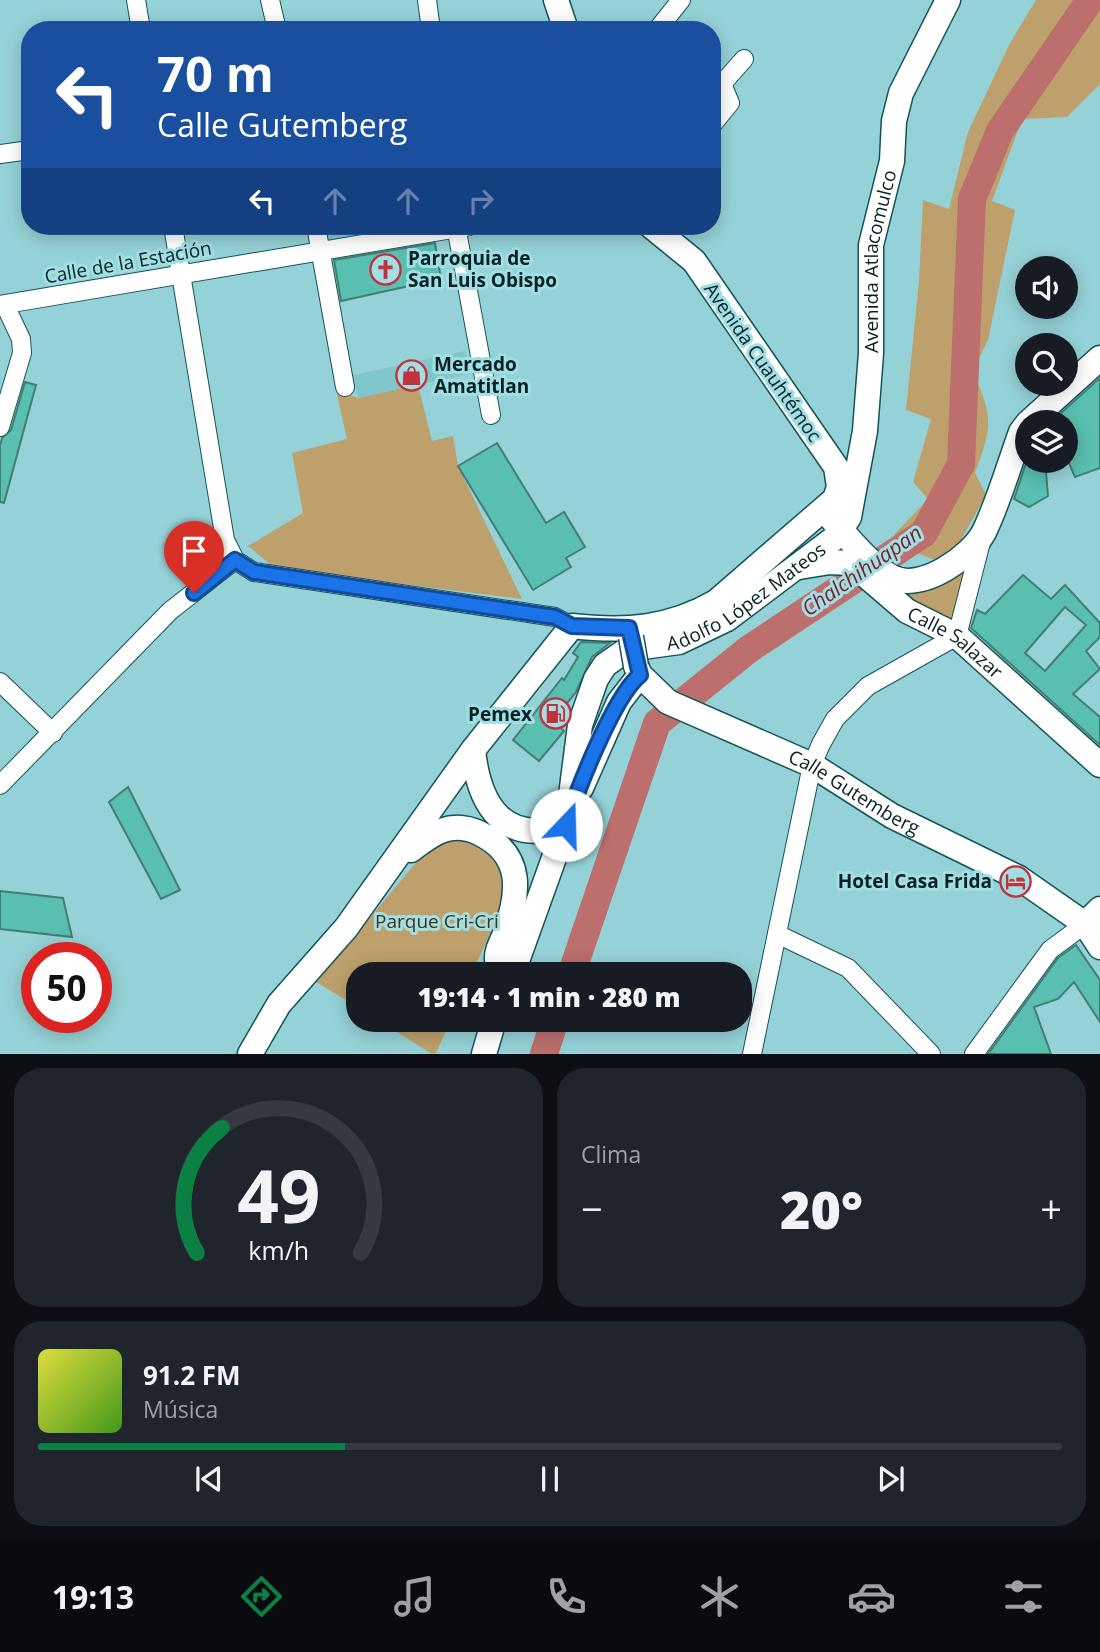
<!DOCTYPE html>
<html lang="es">
<head>
<meta charset="utf-8">
<style>
  :root { --surface:#171b24; --page:#20242c; --text:#f1f3f6; --muted:#9ea1a6; --line:#363941; --accent:#0b8043 }
  body { margin:0; font-family:"Open Sans",sans-serif; background:var(--page); color:var(--text); height:100vh; display:flex; flex-direction:column; font-size:26px; white-space:nowrap }
  * { box-sizing:border-box; margin:0 }
  p { font-size:23px; color:var(--muted) }
  .icon { flex:none; width:38px; height:38px; fill:none; stroke:currentColor; stroke-width:2; stroke-linecap:round; stroke-linejoin:round }
  .map { position:relative; height:1054px; overflow:hidden }
  .panel { display:flex; flex-direction:column; gap:14px; padding:14px; background:#0d0f14; flex:1 }
  .panel>* { flex:none }
  .guide { position:absolute; left:21px; top:21px; width:700px; height:214px; border-radius:28px; box-shadow:0 4px 18px #0003; background:#1a4fa0; color:#fff; overflow:hidden }
  .tools { position:absolute; left:1015px; top:256px; display:grid; gap:14px }
  .tools a { display:grid; place-items:center; width:63px; height:63px; border-radius:50%; background:var(--surface); box-shadow:0 4px 18px #0003; font-size:35px }
  .speed { position:absolute; left:21px; top:942px; display:flex; gap:14px; font-size:35px; font-weight:700; text-align:center }
  .speed>* { display:grid; place-content:center; width:91px; height:91px; border-radius:50%; background:var(--surface); box-shadow:0 4px 18px #0003; line-height:1 }
  .speed .limit { border:10px solid #d22; background:#fff; color:#111 }
  .pin { position:absolute; display:grid; place-items:center; width:60px; height:60px; color:#fff; margin:-72px -30px; border-radius:50% 50% 50% 0; rotate:-45deg; box-shadow:0 0 7px #0007 }
  .pin .icon { rotate:45deg }
  .me { position:absolute; width:77px; margin:-38px; rotate:21deg; stroke-linejoin:round; filter:drop-shadow(0 0 5px #0008) }
  .turn { display:flex; align-items:center; gap:24px; height:147px; padding:0 21px; font-size:32px }
  .turn .icon { width:91px; height:91px; stroke-width:2.5 }
  .turn b { display:block; font-size:49px; line-height:60px }
  .lanes { display:flex; align-items:center; height:66px; padding:0 21px; background:#0003; justify-content:center; gap:35px; direction:ltr }
  .lanes .off { opacity:.35 }
  .big { font-size:52px; font-weight:800; line-height:1.1 }
  .panel .widget { flex:1; display:flex; flex-direction:column; justify-content:center; gap:10px; min-width:0; padding:0 24px; border-radius:28px; background:var(--page) }
  .panel .dial { align-items:center; gap:0 }
  .dial svg { height:182px; overflow:visible; fill:none; stroke:var(--line); stroke-width:7; stroke-linecap:round; text-anchor:middle }
  .dial text { fill:var(--text); stroke:none }
  .song { display:flex; align-items:center; gap:21px }
  .cover { width:84px; height:84px; border-radius:10px; background:linear-gradient(135deg,hsl(60 70% 55%),hsl(100 70% 35%)) }
  .played { height:7px; border-radius:4px; background:linear-gradient(90deg,var(--accent) 30%,var(--line) 30%) }
  .keys { display:flex; justify-content:space-around; direction:ltr }
  .heat { display:flex; justify-content:space-between; align-items:center; font-size:38px; direction:ltr }
  .panel .tiles { flex:1; display:grid; gap:14px; grid-template-columns:1fr 1fr }
  .widget:last-child { grid-column:span 2 }
  .trip { position:absolute; left:346px; top:962px; width:406px; height:70px; border-radius:28px; background:var(--surface); box-shadow:0 4px 18px #0003; font-weight:800; line-height:70px; text-align:center }
  .menu { display:flex; height:112px; justify-content:space-around; align-items:center; background:#090b0e; color:var(--muted) }
  .menu .icon { width:49px; height:49px }
  .menu .selected { color:var(--accent) }
  .menu b { font-size:32px; color:var(--text) }
  .map>svg:first-child { display:block }
  .built { fill:#80c7cd }
  .green { fill:#bda06c }
  .lines { fill:none; stroke-linecap:round; stroke-linejoin:round }
  .river { stroke:#bc6f6d; stroke-width:28 }
  .building { fill:#59bfb0; stroke:#447d74; stroke-width:2; fill-rule:evenodd }
  .street-casing { stroke:#135358; stroke-width:20 }
  .secondary-casing { stroke:#135358; stroke-width:27 }
  .street { stroke:#fff; stroke-width:18 }
  .secondary { stroke:#fff; stroke-width:24 }
  .secondary-bridge-casing { stroke:#135358; stroke-width:27; stroke-linecap:butt }
  .secondary-bridge { stroke:#fff; stroke-width:24 }
  .route-casing { stroke:#114b97; stroke-width:18 }
  .route { stroke:#1a73e8; stroke-width:12 }
  .labels { text-anchor:middle; stroke-width:6; stroke-linejoin:round; paint-order:stroke }
  .poi-label { font-size:19px; font-weight:bold; fill:#072123; stroke:#a2dfe4; text-anchor:start }
  .street-label { font-size:19px; fill:#072123; stroke:#a2dfe4 }
  .park-label { font-size:19px; fill:#433314; stroke:#a2dfe4 }
  .water-label { font-size:21px; font-style:italic; fill:#7c1e24; stroke:#a2dfe4 }
</style>
</head>
<body>
<div class="map">
<svg width="1100" height="1054" viewBox="0 0 1100 1054">
  <rect width="100%" height="100%" fill="#95d2d7"/>
  <g class="built">
    <polygon points="325,226 415,226 327,240"/>
    <polygon points="465,351 470,374 358,398 353,375"/>
  </g>
  <g class="green">
    <path d="M1036,0H1100V84L1067,117L1022,119L992,201L1015,210L988,340L973,371C993,419 993,424 975,473L986,495L957,547L938,561L909,550L894,535L928,499L913,482L931,419L906,410L919,281L923,200L949,209L968,132L1010,43Z"/>
    <polygon points="418,385 432,441 453,436 458,466 522,599 275,568 248,546 303,513 292,453 347,439 336,390 358,398"/>
    <polygon points="968,567 951,619 944,621 898,593 927,590"/>
    <path d="M447,839C476,841 506,859 505,893C505,908 478,958 471,975H359V1008L316,982L430,846Z"/>
    <polygon points="378,1020 451,1020 436,1053 432,1054"/>
  </g>
  <g class="lines">
    <g class="river">
      <polyline points="571,975 657,723 749,649 924,533 961,464 972,199 1000,131 1090,0"/>
      <polyline points="544,1054 555,1020"/>
    </g>
  </g>
  <g class="building">
    <polygon points="435,243 441,279 341,301 334,260"/>
    <polygon points="1100,378 1100,468 1075,477 1066,456 1066,422 1051,422"/>
    <polygon points="25,382 36,385 4,503 0,502 0,446 2,438 11,430"/>
    <polygon points="497,443 546,523 564,512 585,547 566,558 571,567 533,590 458,466"/>
    <polygon points="1027,460 1045,460 1048,496 1029,507 1014,499"/>
    <path d="M1023,575L1051,599L1065,585L1100,623V637L1086,651L1100,669L1073,694L1100,717V745L971,628L977,610L985,614ZM1065,607L1086,625L1045,671L1025,653Z"/>
    <polygon points="581,642 610,643 592,657 576,692 553,721 564,731 539,761 513,740 562,678 564,680 578,657 573,653"/>
    <polygon points="128,787 180,890 161,899 109,802"/>
    <polygon points="0,891 63,898 72,937 0,929"/>
    <polygon points="1076,945 1100,980 1100,1022 1074,982 1058,999 1034,1007 1051,1054 988,1054 1058,958"/>
  </g>
  <g class="lines">
    <defs>
      <g id="street">
        <polyline points="136,0 141,30"/>
        <polyline points="270,0 277,30"/>
        <polyline points="427,0 431,30"/>
        <polyline points="657,30 681,0"/>
        <polyline points="712,125 730,103 722,84 744,59"/>
        <polyline points="0,154 30,150"/>
        <polyline points="173,226 225,540 235,560 254,572 555,617 572,626"/>
        <polyline points="316,226 345,387"/>
        <polyline points="456,226 491,415"/>
        <polyline points="0,305 470,226"/>
        <polyline points="0,427 22,353 21,339 5,305"/>
        <polyline points="0,682 53,733"/>
        <polyline points="0,785 170,611 235,560"/>
        <polyline points="777,934 848,968 931,1054"/>
        <polyline points="752,1054 812,765 821,744 835,719 868,686 957,636 982,538"/>
        <polyline points="974,1054 1050,950 1085,924"/>
      </g>
      <g id="secondary">
        <polyline points="556,0 566,30"/>
        <polyline points="1029,422 1100,358"/>
        <path d="M832,519C846,536 875,570 894,578C922,591 971,557 984,532C999,501 1009,465 1021,432L1027,424"/>
        <path id="s1" d="M799,567L830,562L851,563L907,611L957,636L1100,765"/>
        <path id="s2" d="M636,666L640,675L668,702L812,765L892,816L1019,878L1085,924L1100,947"/>
        <path d="M473,750C479,806 504,846 566,825"/>
        <polyline points="581,788 619,702 640,675"/>
        <path d="M411,850C433,833 451,820 479,833C525,855 519,894 505,934C502,941 496,952 497,959C497,964 500,970 502,975"/>
        <polyline points="1085,924 1100,909"/>
        <path id="s3" d="M512,975L568,819L580,725L596,679L605,665L628,649L679,642L727,619L836,537L849,517L865,431L871,353V245L892,161L894,121L901,93L948,0"/>
        <path d="M250,1054L279,1004L346,928L473,750L572,626C625,632 669,629 716,602L835,499L839,487L836,467L694,261L651,226"/>
        <polyline points="484,1054 494,1020"/>
      </g>
    </defs>
    <use href="#street" class="street-casing"/>
    <use href="#secondary" class="secondary-casing"/>
    <use href="#street" class="street"/>
    <use href="#secondary" class="secondary"/>
    <defs>
      <polyline id="secondary-bridge" points="631,637 636,666"/>
    </defs>
    <use href="#secondary-bridge" class="secondary-bridge-casing"/>
    <use href="#secondary-bridge" class="secondary-bridge"/>
  </g>
  <g class="lines">
    <defs>
      <path id="route" d="M194,593L235,560L254,572L555,617L572,626L629,628L640,675C613,697 577,791 566,825"/>
    </defs>
    <use href="#route" class="route-casing"/>
    <use href="#route" class="route"/>
  </g>
  <defs>
    <symbol id="church-ring" viewBox="-11 -11 22 22"><circle r="9.5" fill="#a2dfe4" stroke="#c2323c" stroke-width="1.5"/><path d="M-1.2-6h2.4v3.5h3.3v2.4h-3.3V6h-2.4V-.1h-3.3v-2.4h3.3Z" fill="#c2323c"/></symbol>
    <symbol id="shop-ring" viewBox="-11 -11 22 22"><circle r="9.5" fill="#a2dfe4" stroke="#c2323c" stroke-width="1.5"/><path d="M-5-2.5h2.3a2.7 3.5 0 0 1 5.4 0H5L5.5 6h-11ZM-1.5-2.5h3a1.5 2.3 0 0 0-3 0Z" fill="#c2323c"/></symbol>
    <symbol id="fuel-ring" viewBox="-11 -11 22 22"><circle r="9.5" fill="#a2dfe4" stroke="#c2323c" stroke-width="1.5"/><path d="M-5.5-6h7V0h2V4h1.3V-2.5L3-4.5l.8-.8L6-3V5H2.5V1h-1V6h-7ZM-4.2-4.7v3.2H.2V-4.7Z" fill="#c2323c"/></symbol>
    <symbol id="hotel-ring" viewBox="-11 -11 22 22"><circle r="9.5" fill="#a2dfe4" stroke="#c2323c" stroke-width="1.5"/><path d="M-6-4.5h1.5V1H6V5H4.5V3h-9V5H-6ZM-4 0a1.8 1.8 0 1 1 3.6 0ZM.5 0V-2.5h3Q6-2.5 6 0Z" fill="#c2323c"/></symbol>
  </defs>
  <g fill-rule="evenodd">
    <use href="#church-ring" x="368" y="252" width="35" height="35"/>
    <use href="#shop-ring" x="394" y="358" width="35" height="35"/>
    <use href="#fuel-ring" x="538" y="696" width="35" height="35"/>
    <use href="#hotel-ring" x="998" y="864" width="35" height="35"/>
  </g>
  <g class="labels">
    <g class="poi-label">
      <text x="408" y="265">Parroquia de<tspan x="408" dy="22">San Luis Obispo</tspan></text>
      <text x="434" y="371">Mercado<tspan x="434" dy="22">Amatitlan</tspan></text>
      <text x="532" y="721" text-anchor="end">Pemex</text>
      <text x="992" y="888" text-anchor="end">Hotel Casa Frida</text>
    </g>
    <g class="street-label">
      <text dy="7" stroke="none"><textPath href="#s3" startOffset="877">Avenida Atlacomulco</textPath></text>
      <text transform="translate(128 262) rotate(-10)" y="7">Calle de la Estación</text>
      <text transform="translate(763 362) rotate(55)" y="7">Avenida Cuauhtémoc</text>
      <text dy="7" stroke="none"><textPath href="#s3" startOffset="486">Adolfo López Mateos</textPath></text>
      <text dy="7" stroke="none"><textPath href="#s1" startOffset="184">Calle Salazar</textPath></text>
      <text dy="7" stroke="none"><textPath href="#s2" startOffset="256">Calle Gutemberg</textPath></text>
    </g>
    <g class="park-label">
      <text x="437" y="928">Parque Cri-Cri</text>
    </g>
    <g class="water-label">
      <text transform="translate(862 571) rotate(-35)" y="7">Chalchihuapan</text>
    </g>
  </g>
</svg>
<div class="tools">
<a><svg class="icon" aria-label="sound" viewBox="0 0 24 24"><path d="M4 9h4l5-4v14l-5-4H4zM17 9q2 3 0 6"/></svg></a>
<a><svg class="icon" aria-label="search" viewBox="0 0 24 24"><circle cx="10" cy="10" r="6"/><path d="M15 15l6 6"/></svg></a>
<a><svg class="icon" aria-label="layers" viewBox="0 0 24 24"><path d="M12 4l9 5-9 5-9-5zM3 14l9 5 9-5"/></svg></a>
</div>
<div class="speed"><div class="limit">50</div></div>
<div class="pin" style="left:194px;top:593px;background:#d93025"><svg class="icon" aria-label="arrive" viewBox="0 0 24 24"><path d="M6 21V4h12l-3 4 3 4H6"/></svg></div>
<svg class="me" style="left:566px;top:825px" viewBox="-20 -20 40 40"><circle r="19" fill="#fff"/><path d="M0-13L10 11 0 6-10 11z" fill="#1a73e8"/></svg>
<div class="trip">19:14 · 1 min · 280 m</div>
<div class="guide">
<div class="turn"><svg class="icon" aria-label="left" viewBox="0 0 24 24"><path d="M17 20v-9H6M10 6l-5 5 5 5"/></svg><div><b>70 m</b>Calle Gutemberg</div></div>
<div class="lanes"><svg class="icon" aria-label="left" viewBox="0 0 24 24"><path d="M17 20v-9H6M10 6l-5 5 5 5"/></svg><svg class="icon off" aria-label="ahead" viewBox="0 0 24 24"><path d="M12 20V5M6 11l6-6 6 6"/></svg><svg class="icon off" aria-label="ahead" viewBox="0 0 24 24"><path d="M12 20V5M6 11l6-6 6 6"/></svg><svg class="icon off" aria-label="right" viewBox="0 0 24 24"><path d="M7 20v-9h11M14 6l5 5-5 5"/></svg></div>
</div>
</div>
<section class="panel">
<div class="tiles">
<div class="widget dial"><svg viewBox="0 0 100 80">
<path d="M14 69A42 42 0 1 1 86 69"/>
<path d="M14 69A42 42 0 0 1 25 14" stroke="#0b8043"/>
<text x="50" y="56" font-size="32" font-weight="700">49</text>
<text x="50" y="72" font-size="11">km/h</text>
</svg></div>
<div class="widget"><p>Clima</p>
<div class="heat"><a>−</a><b class="big">20°</b><a>+</a></div>
</div>
<div class="widget">
<div class="song"><i class="cover"></i><div><b>91.2 FM</b><p>Música</p></div></div>
<div class="played"></div>
<div class="keys"><svg class="icon" aria-label="previous" viewBox="0 0 24 24"><path d="M18 5L8 12l10 7zM5 5v14"/></svg><svg class="icon" aria-label="pause" viewBox="0 0 24 24"><path d="M8 5v14M16 5v14"/></svg><svg class="icon" aria-label="next" viewBox="0 0 24 24"><path d="M6 5l10 7-10 7zM19 5v14"/></svg></div>
</div>
</div>
</section>
<nav class="menu">
<b>19:13</b>
<svg class="icon selected" aria-label="directions" viewBox="0 0 24 24"><path d="M12 3l9 9-9 9-9-9zM9 14v-3h6M13 9l2 2-2 2"/></svg>
<svg class="icon" aria-label="music" viewBox="0 0 24 24"><path d="M9 18V5l10-2v13"/><circle cx="6" cy="18" r="3"/><circle cx="16" cy="16" r="3"/></svg>
<svg class="icon" aria-label="phone" viewBox="0 0 24 24"><path d="M5 4h4l2 5-3 2q2 4 5 5l2-3 5 2v4C11 20 4 13 5 4z"/></svg>
<svg class="icon" aria-label="climate" viewBox="0 0 24 24"><path d="M12 3v18M4 7l16 10M4 17L20 7"/></svg>
<svg class="icon" aria-label="car" viewBox="0 0 24 24"><path d="M5 17H2v-5l4-1 3-4h7l3 4 3 1v5h-3M9 17h6M6 11h13"/><circle cx="7" cy="17" r="2"/><circle cx="17" cy="17" r="2"/></svg>
<svg class="icon" aria-label="filters" viewBox="0 0 24 24"><path d="M4 7h16M4 17h16"/><circle cx="9" cy="7" r="2"/><circle cx="15" cy="17" r="2"/></svg>
</nav>
</body>
</html>
